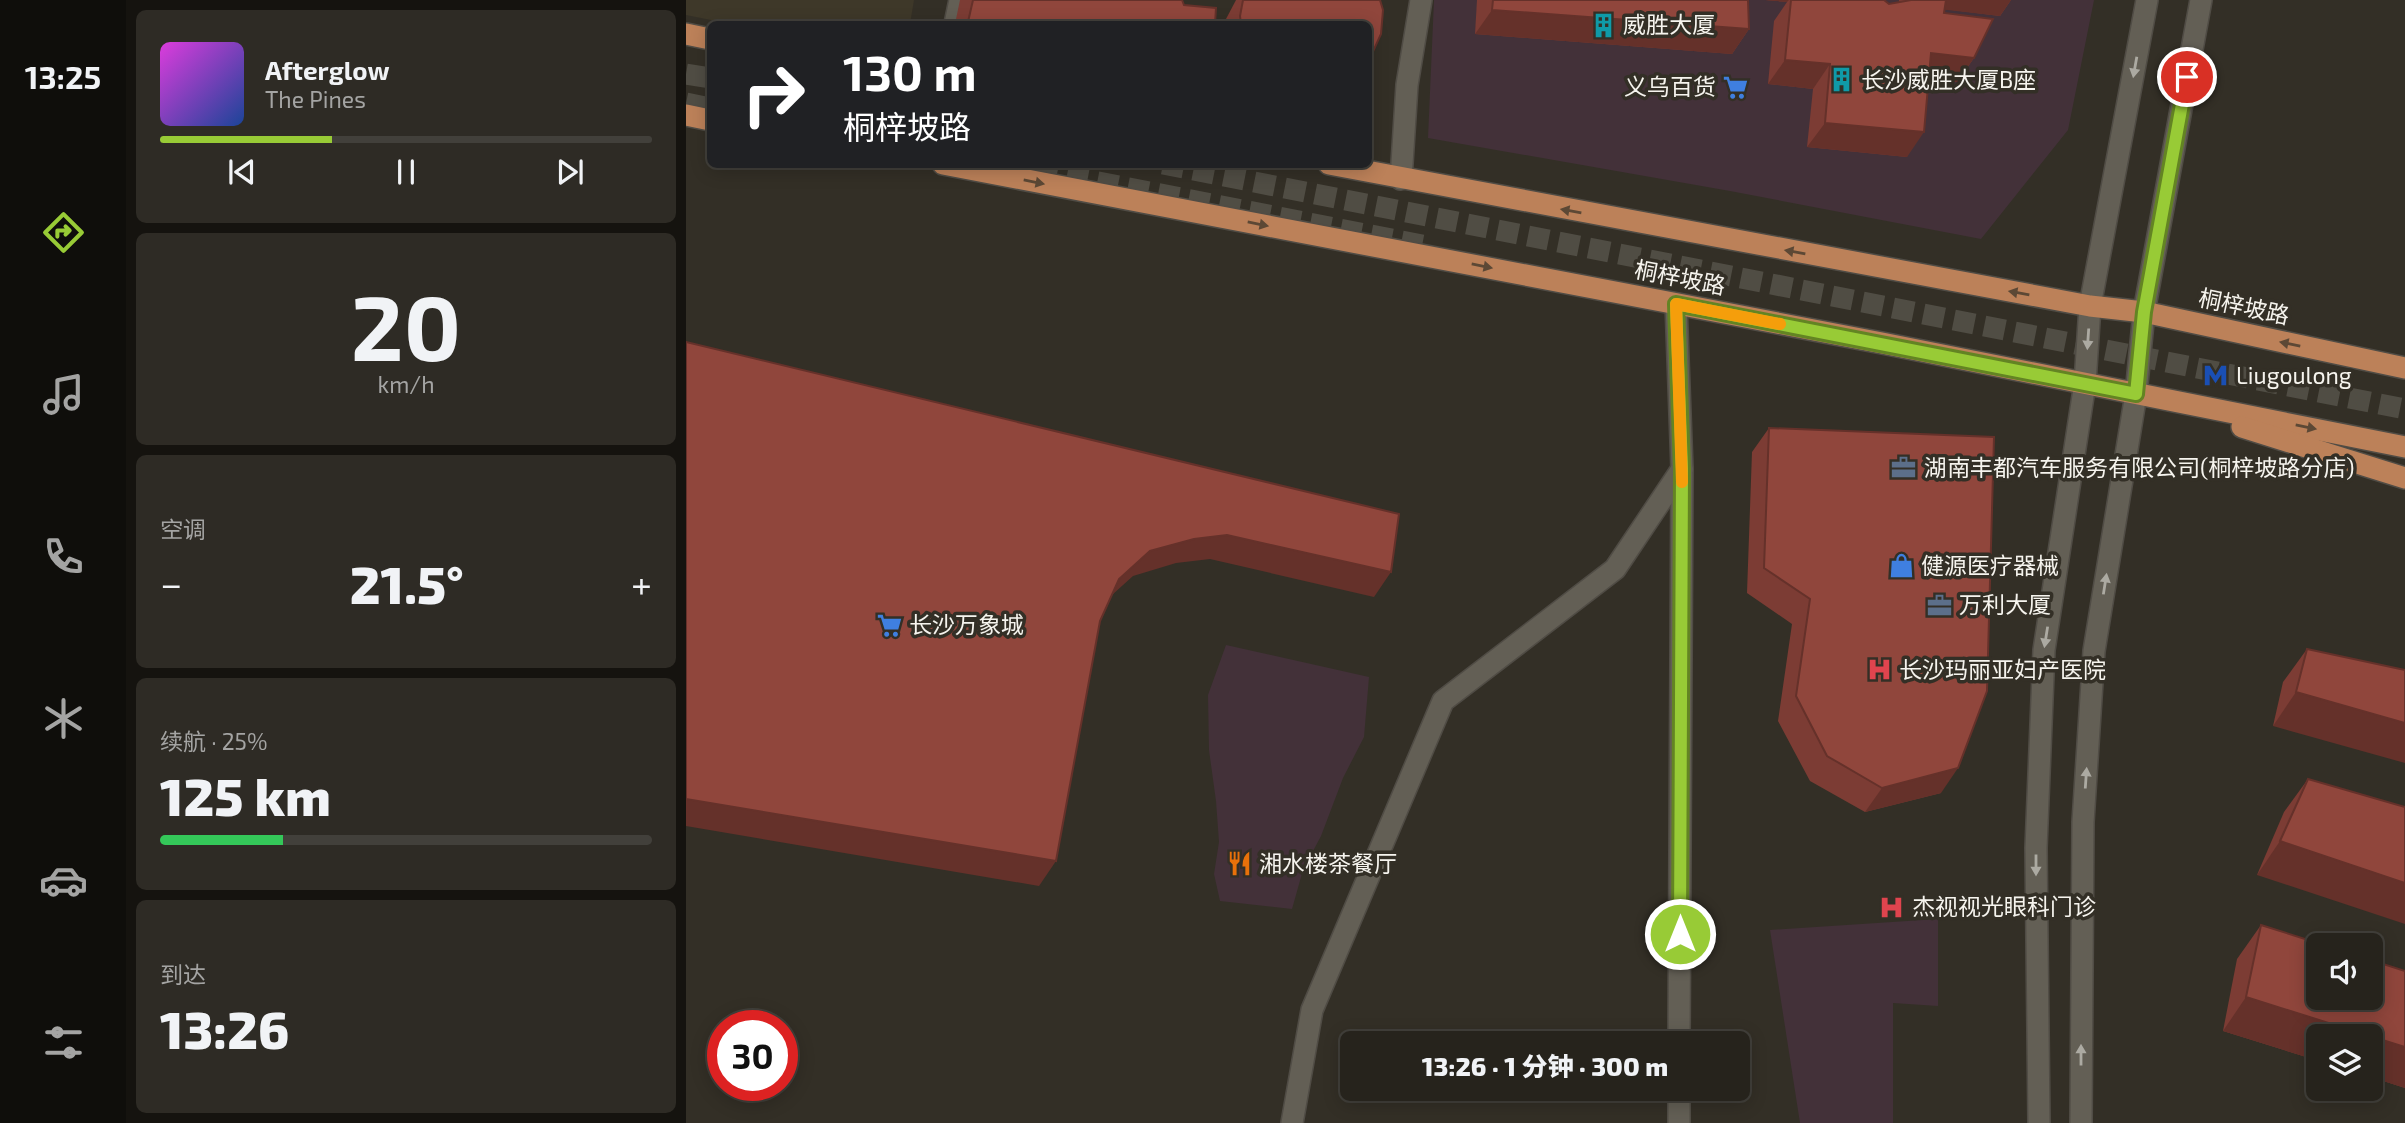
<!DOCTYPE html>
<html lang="zh">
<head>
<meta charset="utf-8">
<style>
  :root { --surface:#26231c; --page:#2e2b25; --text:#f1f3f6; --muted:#a4a4a3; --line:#42403b; --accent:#98cb36 }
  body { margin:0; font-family:"Exo 2","Noto Sans SC",sans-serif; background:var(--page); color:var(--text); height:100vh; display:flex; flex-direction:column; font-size:26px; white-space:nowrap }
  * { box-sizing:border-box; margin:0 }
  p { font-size:23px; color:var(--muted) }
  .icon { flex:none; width:38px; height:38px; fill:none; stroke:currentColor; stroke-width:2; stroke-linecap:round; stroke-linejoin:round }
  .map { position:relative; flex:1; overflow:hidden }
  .sheet { display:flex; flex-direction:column; gap:10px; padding:10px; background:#15130f; width:560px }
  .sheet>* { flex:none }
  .banner { position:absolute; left:21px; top:21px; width:665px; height:147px; border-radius:10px; box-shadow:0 4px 18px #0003,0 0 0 2px var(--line); background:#202124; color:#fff; overflow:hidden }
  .buttons { position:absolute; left:1620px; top:933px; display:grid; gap:14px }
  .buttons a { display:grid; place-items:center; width:77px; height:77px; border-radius:10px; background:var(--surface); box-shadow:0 4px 18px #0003,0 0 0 2px var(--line); font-size:35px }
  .speed { position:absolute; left:21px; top:1010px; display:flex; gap:14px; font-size:35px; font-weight:700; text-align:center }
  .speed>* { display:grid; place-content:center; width:91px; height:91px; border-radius:50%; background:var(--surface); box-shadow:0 4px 18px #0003,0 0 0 2px var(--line); line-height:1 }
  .speed .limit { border:10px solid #d22; background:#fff; color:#111 }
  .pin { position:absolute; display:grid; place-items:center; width:60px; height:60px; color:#fff; margin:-30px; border:4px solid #fff; border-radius:50%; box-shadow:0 2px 7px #0007 }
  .me { position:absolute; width:77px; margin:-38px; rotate:0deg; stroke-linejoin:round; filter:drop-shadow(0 0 5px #0008) }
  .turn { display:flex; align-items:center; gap:24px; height:147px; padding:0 21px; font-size:32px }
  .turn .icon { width:91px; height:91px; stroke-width:2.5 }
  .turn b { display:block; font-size:49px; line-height:60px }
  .big { font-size:52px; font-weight:800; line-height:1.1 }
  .sheet .card { flex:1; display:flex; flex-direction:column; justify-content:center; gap:10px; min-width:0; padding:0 24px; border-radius:10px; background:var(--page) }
  .sheet .dial { align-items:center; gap:0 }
  .dial b { font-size:91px; line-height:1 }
  .song { display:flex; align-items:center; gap:21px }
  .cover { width:84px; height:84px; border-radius:10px; background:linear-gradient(135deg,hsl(300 70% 55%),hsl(220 70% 35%)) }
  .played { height:7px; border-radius:4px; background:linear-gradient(90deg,var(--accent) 35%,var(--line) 35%) }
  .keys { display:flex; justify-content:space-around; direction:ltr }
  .heat { display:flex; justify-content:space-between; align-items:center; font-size:38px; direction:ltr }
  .charge { height:10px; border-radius:5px; background:linear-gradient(90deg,#34c759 25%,var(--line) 0) }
  .trip { position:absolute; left:654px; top:1031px; width:410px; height:70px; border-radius:10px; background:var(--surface); box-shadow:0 4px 18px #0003,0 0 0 2px var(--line); font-weight:800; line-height:70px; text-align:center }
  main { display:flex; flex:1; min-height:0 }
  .dock { display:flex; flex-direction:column; width:126px; justify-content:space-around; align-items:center; background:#0f0e0b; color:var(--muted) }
  .dock .icon { width:49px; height:49px }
  .dock .current { color:var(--accent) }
  .dock b { font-size:32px; color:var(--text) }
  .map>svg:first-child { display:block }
  .commercial { fill:#433139 }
  .built { fill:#3e3829 }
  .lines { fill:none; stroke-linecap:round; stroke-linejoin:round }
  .primary-tunnel { stroke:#504d44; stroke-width:21; stroke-dasharray:21 10; stroke-linecap:butt }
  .street-casing { stroke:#504c45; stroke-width:24 }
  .secondary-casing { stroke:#504c45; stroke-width:24 }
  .primary-casing { stroke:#504c45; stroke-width:24 }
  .street { stroke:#635f55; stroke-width:21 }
  .secondary { stroke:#635f55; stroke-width:21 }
  .primary { stroke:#bc8159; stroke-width:21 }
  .wall { fill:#7c3c34 }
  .shaded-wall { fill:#65312a }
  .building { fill:#90463c; stroke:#65312a; stroke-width:2 }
  .oneway { fill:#acaaa2 }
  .oneway2 { fill:#5c4835 }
  .route-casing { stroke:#638423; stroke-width:18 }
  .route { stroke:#98cb36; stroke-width:12 }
  .slow { stroke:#f59e0b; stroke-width:12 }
  .labels { text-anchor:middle; stroke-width:7; stroke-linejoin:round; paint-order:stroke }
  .poi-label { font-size:23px; fill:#f6f4ee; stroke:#332f26; text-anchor:start }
  .street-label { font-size:23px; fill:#f6f4ee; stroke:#332f26 }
</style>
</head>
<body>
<main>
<nav class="dock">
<b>13:25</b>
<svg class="icon current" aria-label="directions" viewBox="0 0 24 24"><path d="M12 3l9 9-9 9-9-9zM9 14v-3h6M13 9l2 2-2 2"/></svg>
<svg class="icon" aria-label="music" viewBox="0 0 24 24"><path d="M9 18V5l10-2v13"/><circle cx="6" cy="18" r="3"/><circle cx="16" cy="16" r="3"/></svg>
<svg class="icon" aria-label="phone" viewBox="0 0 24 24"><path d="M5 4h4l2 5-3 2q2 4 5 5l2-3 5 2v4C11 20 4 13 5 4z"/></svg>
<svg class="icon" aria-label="climate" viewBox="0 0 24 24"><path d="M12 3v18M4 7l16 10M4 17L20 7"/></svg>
<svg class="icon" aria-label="car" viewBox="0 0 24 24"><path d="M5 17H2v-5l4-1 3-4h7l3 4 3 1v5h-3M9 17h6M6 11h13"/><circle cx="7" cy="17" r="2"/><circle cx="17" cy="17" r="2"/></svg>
<svg class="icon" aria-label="filters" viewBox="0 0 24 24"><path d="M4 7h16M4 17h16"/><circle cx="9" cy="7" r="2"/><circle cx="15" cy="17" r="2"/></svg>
</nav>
<section class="sheet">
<div class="card">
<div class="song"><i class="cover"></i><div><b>Afterglow</b><p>The Pines</p></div></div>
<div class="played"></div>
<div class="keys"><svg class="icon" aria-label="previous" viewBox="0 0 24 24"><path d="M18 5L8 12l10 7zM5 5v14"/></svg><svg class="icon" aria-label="pause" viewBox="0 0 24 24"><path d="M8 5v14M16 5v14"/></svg><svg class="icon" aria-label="next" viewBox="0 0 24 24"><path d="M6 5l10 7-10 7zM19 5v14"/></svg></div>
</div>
<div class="card dial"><b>20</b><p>km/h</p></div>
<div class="card"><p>空调</p>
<div class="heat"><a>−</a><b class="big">21.5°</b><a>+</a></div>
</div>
<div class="card"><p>续航 · 25%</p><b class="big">125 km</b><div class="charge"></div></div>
<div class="card"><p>到达</p><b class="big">13:26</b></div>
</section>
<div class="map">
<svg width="1719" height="1123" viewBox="0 0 1719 1123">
  <rect width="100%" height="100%" fill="#332f26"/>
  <g class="commercial">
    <polygon points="748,0 1408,0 1382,130 1295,239 1044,191 742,138"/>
    <polygon points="540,645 683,677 678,737 657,778 635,836 617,870 606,909 534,901 528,874 533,842 530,801 523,750 522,695"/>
    <polygon points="1252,919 1252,1006 1207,1003 1207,1123 1114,1123 1084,930"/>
  </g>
  <polygon class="built" points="0,0 228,0 224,24 45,24 0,15"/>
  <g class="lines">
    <g class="primary-tunnel">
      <polyline points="0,74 24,78"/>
      <polyline points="0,103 24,108"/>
      <polyline points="320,164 741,246"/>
      <polyline points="477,164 1719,409"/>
    </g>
    <defs>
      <g id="street">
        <polyline points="269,24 274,0"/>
        <polyline points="715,179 721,85 735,0"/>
        <polyline points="990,304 996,469 993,1043"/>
        <polyline points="606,1123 626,1010 757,701 929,569 996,469"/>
        <polyline points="993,1123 993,1088"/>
      </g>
      <g id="secondary">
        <polyline points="1353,1123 1350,848 1358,650 1399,383 1404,306 1461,0"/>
        <polyline points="1395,1123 1397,822 1408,651 1450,394 1458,312 1515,0"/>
      </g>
      <g id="primary">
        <polyline points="0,34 24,39"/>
        <polyline points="0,115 24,120"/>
        <polyline points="257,164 1196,343 1719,447"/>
        <polyline points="643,164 1404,306 1458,312 1719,368"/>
        <polyline points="1556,427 1719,478"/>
      </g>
    </defs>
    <use href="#street" class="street-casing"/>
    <use href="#secondary" class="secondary-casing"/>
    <use href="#primary" class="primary-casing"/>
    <use href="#street" class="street"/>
    <use href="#secondary" class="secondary"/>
    <use href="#primary" class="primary"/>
  </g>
  <g class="wall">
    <polygon points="274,0 496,0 498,5 529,24 269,24"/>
    <polygon points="550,0 694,0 682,24 540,24 540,19"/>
    <polygon points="791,0 1062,0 1063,29 1046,54 789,34"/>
    <polygon points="1079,0 1198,0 1203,4 1213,2 1213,0 1325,0 1314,16 1258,9 1258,13 1288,58 1271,82 1243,79 1221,157 1121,147 1127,89 1082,84 1088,21 1101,2"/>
    <polygon points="1083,428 1255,793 1179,812 1124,781 1092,721 1106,624 1061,593 1066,452"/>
    <polygon points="1621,649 1719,670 1587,726 1597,682"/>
    <polygon points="1622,779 1719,807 1571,875 1598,812"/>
    <polygon points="1575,925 1638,945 1633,945 1633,998 1685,998 1685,960 1719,971 1719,1088 1685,1077 1685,1036 1633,1036 1633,1061 1537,1031 1551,959"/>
  </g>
  <g class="shaded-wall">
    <polygon points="1079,0 1103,0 1101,2"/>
    <polygon points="1250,0 1325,0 1314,16 1244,8"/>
    <polygon points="806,10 1063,29 1046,54 789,34"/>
    <polygon points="1245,53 1288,58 1271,82 1228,78"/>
    <polygon points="1099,60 1144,64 1127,89 1082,84"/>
    <polygon points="1139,123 1238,132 1221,157 1121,147"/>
    <polygon points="541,535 705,572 688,597 524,559 490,563 447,576 416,604 433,579 464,551 508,539"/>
    <polygon points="1610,692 1719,723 1719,763 1587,726"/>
    <polygon points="1272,768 1255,793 1179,812 1196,788"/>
    <polygon points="0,799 370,861 353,886 0,826"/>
    <polygon points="1594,841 1719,883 1719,924 1571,875"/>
    <polygon points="1560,997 1683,1036 1633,1036 1633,1061 1537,1031"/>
    <polygon points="1685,1037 1719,1047 1719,1088 1685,1077"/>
  </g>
  <g class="building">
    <polygon points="287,0 496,0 498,5 530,8 529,24 295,24 282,22"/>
    <polygon points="557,0 694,0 697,10 695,34 685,56 682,59 682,24 555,24 554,16"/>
    <polygon points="807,0 1062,0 1063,29 806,10"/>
    <polygon points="1105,0 1198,0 1203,4 1225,0 1260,0 1258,13 1307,19 1288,58 1245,53 1238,132 1139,123 1144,64 1099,60"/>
    <polygon points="0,342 713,514 705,572 541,535 508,539 464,551 433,579 414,621 370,861 0,799"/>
    <polygon points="1083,428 1308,437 1301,691 1272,768 1196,788 1141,756 1110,696 1124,599 1078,568"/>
    <polygon points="1621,649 1719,670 1719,723 1610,692"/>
    <polygon points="1622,779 1719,807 1719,883 1594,841"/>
    <polygon points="1575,925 1638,945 1633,945 1633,998 1685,998 1685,960 1719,971 1719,1047 1560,997"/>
  </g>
  <defs><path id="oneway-solid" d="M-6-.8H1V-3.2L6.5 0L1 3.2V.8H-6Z" transform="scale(1.75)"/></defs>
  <g class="oneway">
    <use href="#oneway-solid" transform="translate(1449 67) rotate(100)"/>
    <use href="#oneway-solid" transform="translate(1402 339) rotate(94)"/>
    <use href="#oneway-solid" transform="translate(1419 584) rotate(-81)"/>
    <use href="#oneway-solid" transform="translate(1360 637) rotate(99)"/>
    <use href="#oneway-solid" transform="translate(1400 778) rotate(-86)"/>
    <use href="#oneway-solid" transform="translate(1350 865) rotate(90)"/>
    <use href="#oneway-solid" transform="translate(1395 1055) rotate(-90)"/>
  </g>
  <g class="oneway2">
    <use href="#oneway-solid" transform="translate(348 182) rotate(11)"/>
    <use href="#oneway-solid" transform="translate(885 211) rotate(-170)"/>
    <use href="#oneway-solid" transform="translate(572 224) rotate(11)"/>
    <use href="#oneway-solid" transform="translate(1109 252) rotate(-170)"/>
    <use href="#oneway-solid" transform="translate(796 266) rotate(11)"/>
    <use href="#oneway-solid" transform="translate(1333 293) rotate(-170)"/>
    <use href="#oneway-solid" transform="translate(1604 344) rotate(-168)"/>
    <use href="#oneway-solid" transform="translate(1620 427) rotate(11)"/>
  </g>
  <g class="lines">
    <defs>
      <polyline id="route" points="994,934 996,469 990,304 1450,394 1458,312 1501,77"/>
    </defs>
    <use href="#route" class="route-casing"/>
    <use href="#route" class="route"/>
    <polyline class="slow" points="996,482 990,304 1094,324"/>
  </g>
  <defs>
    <symbol id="building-bare" viewBox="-9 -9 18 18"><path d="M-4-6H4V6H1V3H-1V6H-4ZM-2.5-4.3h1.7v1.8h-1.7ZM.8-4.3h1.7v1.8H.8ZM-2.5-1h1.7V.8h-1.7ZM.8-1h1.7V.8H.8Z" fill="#0f9aa8" stroke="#332f26" stroke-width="2.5" paint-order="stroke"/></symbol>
    <symbol id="supermarket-bare" viewBox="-9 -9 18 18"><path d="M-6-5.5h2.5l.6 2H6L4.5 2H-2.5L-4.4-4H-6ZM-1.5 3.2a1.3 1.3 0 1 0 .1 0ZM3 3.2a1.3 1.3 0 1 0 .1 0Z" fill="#3f7fe0" stroke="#332f26" stroke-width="2.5" paint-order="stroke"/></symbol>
    <symbol id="metro-bare" viewBox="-9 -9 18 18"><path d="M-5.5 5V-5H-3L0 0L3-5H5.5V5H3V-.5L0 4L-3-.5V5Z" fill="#1a4fb4" stroke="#332f26" stroke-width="2.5" paint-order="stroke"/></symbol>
    <symbol id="office-bare" viewBox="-9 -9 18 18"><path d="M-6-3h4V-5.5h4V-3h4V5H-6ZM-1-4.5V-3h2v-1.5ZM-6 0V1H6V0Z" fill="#5c6f8a" stroke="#332f26" stroke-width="2.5" paint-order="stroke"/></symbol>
    <symbol id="shop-bare" viewBox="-9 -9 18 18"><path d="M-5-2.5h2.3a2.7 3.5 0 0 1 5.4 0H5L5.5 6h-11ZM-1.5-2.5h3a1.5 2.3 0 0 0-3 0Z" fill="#3f7fe0" stroke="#332f26" stroke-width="2.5" paint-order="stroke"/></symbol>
    <symbol id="hospital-bare" viewBox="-9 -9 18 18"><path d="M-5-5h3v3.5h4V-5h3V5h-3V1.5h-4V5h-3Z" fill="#e0444e" stroke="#332f26" stroke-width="2.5" paint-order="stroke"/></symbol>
    <symbol id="restaurant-bare" viewBox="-9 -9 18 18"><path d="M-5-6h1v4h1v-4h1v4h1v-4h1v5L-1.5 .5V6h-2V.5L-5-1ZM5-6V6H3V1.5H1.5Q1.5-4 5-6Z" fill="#e8710a" stroke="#332f26" stroke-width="2.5" paint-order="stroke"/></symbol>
  </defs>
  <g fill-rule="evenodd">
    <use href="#building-bare" x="900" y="8" width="35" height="35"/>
    <use href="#building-bare" x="1138" y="62" width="35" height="35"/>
    <use href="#supermarket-bare" x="1032" y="70" width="35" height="35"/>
    <use href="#metro-bare" x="1512" y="358" width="35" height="35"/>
    <use href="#office-bare" x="1200" y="450" width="35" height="35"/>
    <use href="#shop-bare" x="1198" y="548" width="35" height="35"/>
    <use href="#office-bare" x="1236" y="588" width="35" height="35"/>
    <use href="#supermarket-bare" x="186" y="608" width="35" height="35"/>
    <use href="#hospital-bare" x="1176" y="652" width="35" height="35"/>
    <use href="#restaurant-bare" x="536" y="846" width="35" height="35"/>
    <use href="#hospital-bare" x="1188" y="890" width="35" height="35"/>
  </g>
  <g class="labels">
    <g class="poi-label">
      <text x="937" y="33">威胜大厦</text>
      <text x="1175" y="88">长沙威胜大厦B座</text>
      <text x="1030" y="95" text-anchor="end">义乌百货</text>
      <text x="1550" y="384">Liugoulong</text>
      <text x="1238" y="476">湖南丰都汽车服务有限公司(桐梓坡路分店)</text>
      <text x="1235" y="574">健源医疗器械</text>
      <text x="1273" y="613">万利大厦</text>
      <text x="223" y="633">长沙万象城</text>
      <text x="1213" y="678">长沙玛丽亚妇产医院</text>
      <text x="573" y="872">湘水楼茶餐厅</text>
      <text x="1226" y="915">杰视视光眼科门诊</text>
    </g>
    <g class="street-label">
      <text transform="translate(994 278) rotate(11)" y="8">桐梓坡路</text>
      <text transform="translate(1558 307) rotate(12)" y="8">桐梓坡路</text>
    </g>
  </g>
</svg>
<div class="buttons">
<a><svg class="icon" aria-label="sound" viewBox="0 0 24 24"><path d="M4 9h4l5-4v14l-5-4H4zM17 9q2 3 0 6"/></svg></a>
<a><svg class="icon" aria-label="layers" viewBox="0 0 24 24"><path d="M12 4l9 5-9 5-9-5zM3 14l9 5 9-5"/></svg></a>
</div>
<div class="speed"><div class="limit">30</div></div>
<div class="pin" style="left:1501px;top:77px;background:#d93025"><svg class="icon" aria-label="arrive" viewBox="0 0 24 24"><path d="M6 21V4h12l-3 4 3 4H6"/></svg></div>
<svg class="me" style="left:994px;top:934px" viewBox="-20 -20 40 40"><circle r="17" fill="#98cb36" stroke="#fff" stroke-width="3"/><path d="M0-11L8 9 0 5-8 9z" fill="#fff"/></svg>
<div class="trip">13:26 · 1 分钟 · 300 m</div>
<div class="banner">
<div class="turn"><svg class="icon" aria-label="right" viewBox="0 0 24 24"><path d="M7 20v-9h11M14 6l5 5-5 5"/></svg><div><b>130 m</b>桐梓坡路</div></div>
</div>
</div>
</main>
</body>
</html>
